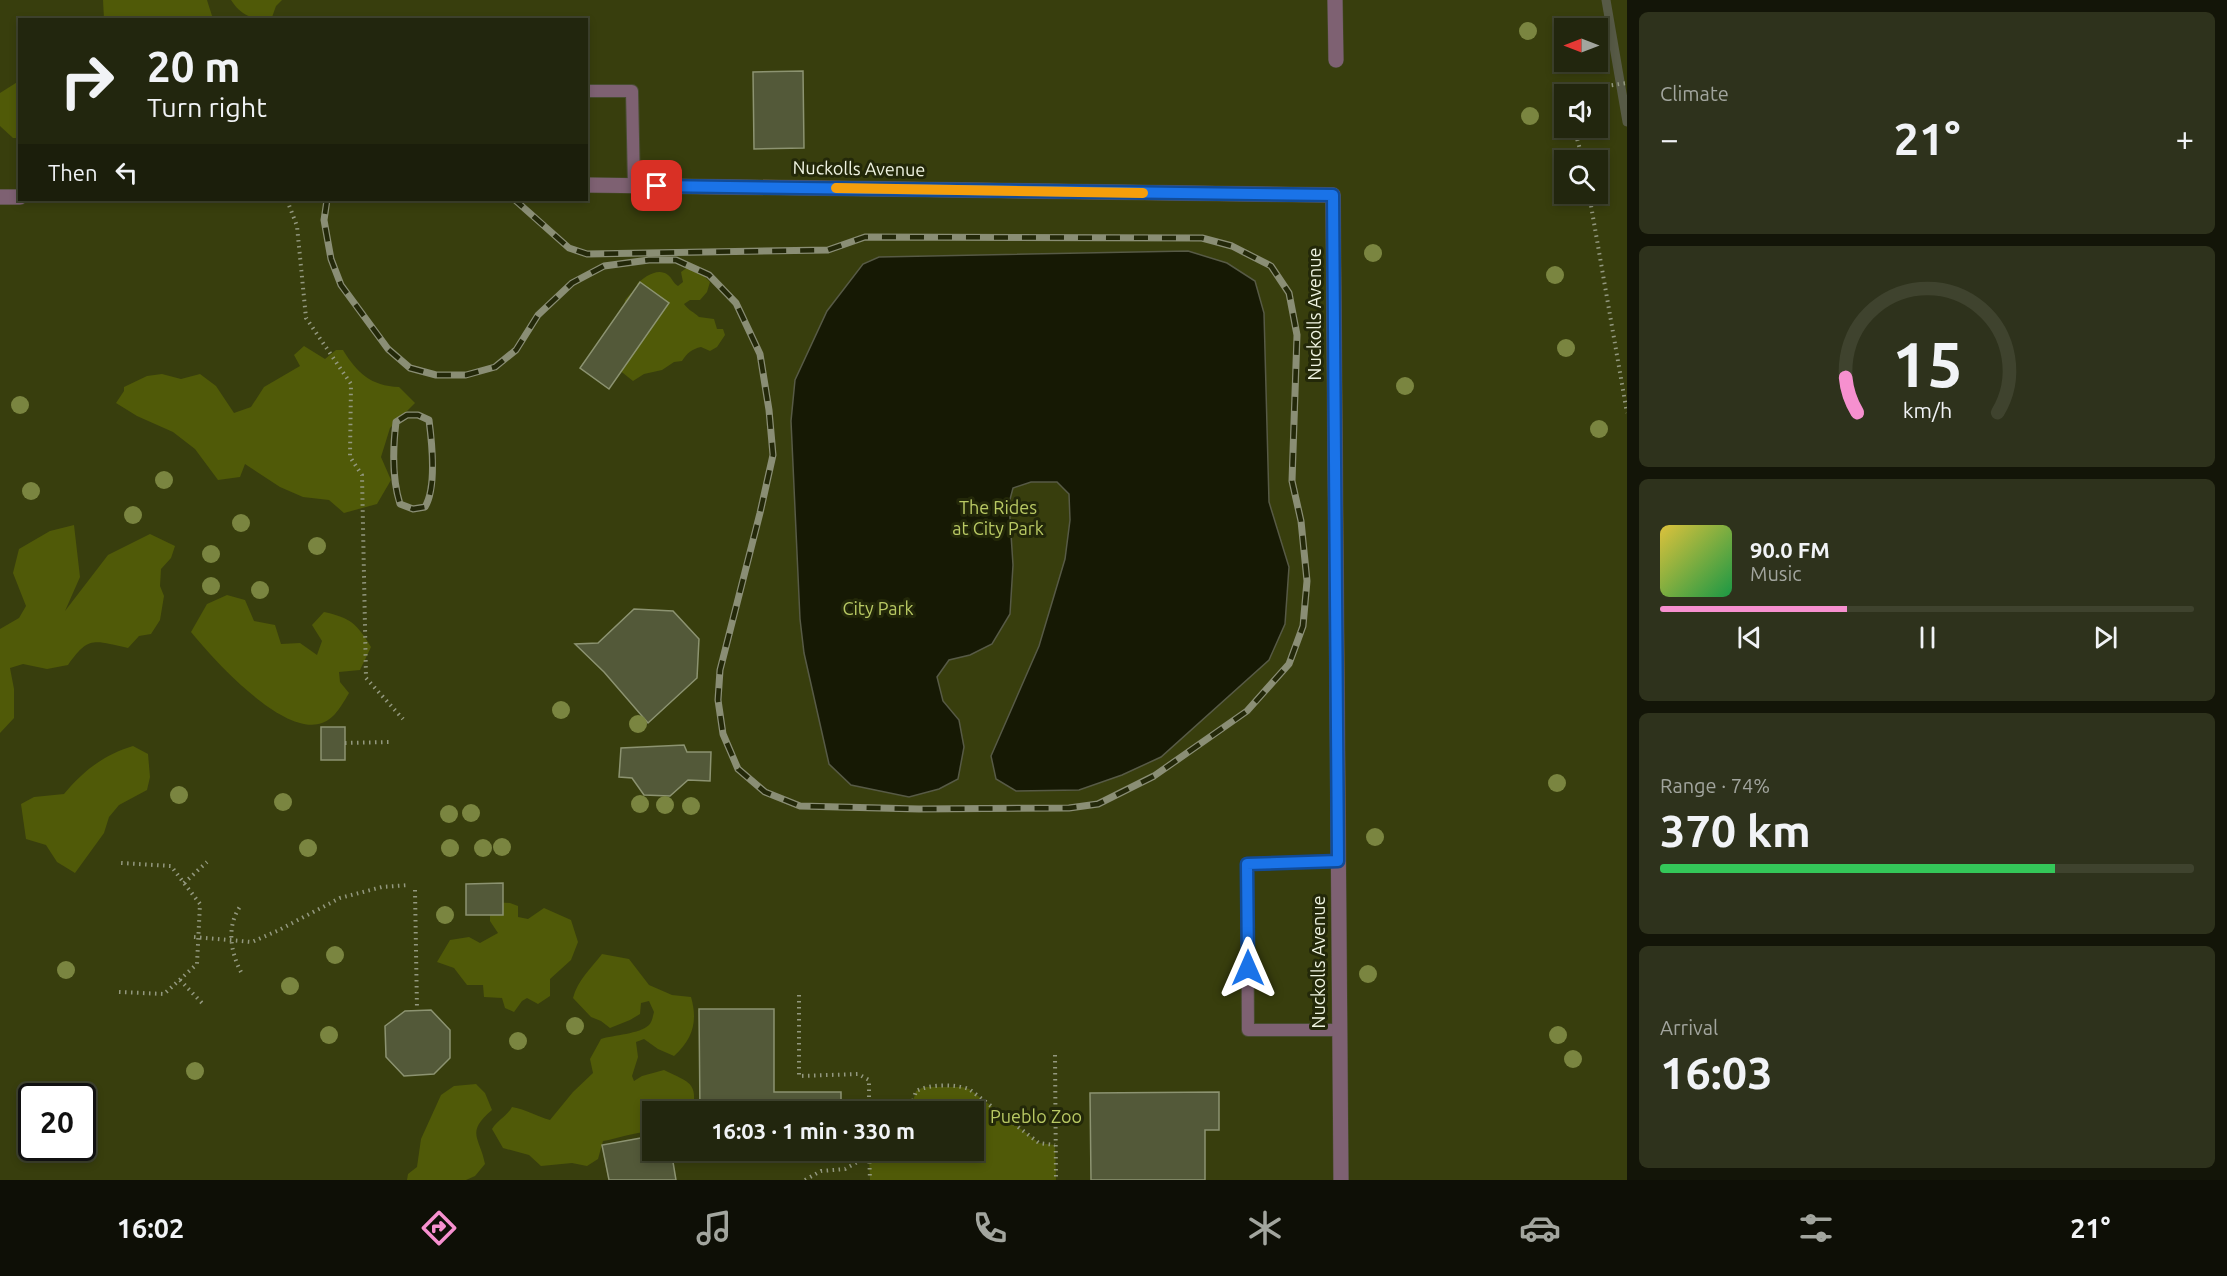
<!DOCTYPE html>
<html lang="en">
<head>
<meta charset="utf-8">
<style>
  :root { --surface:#22260e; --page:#2e321c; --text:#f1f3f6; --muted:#a2a59e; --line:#3f432e; --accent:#f690cf }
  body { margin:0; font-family:Ubuntu,sans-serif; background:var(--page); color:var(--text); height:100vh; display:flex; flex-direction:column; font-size:22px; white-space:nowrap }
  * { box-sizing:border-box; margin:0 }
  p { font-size:20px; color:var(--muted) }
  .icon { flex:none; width:33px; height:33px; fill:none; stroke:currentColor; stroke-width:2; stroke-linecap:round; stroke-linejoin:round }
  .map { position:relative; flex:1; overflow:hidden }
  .drawer { display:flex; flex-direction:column; gap:12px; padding:12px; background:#131508; width:600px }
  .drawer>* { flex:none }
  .banner { position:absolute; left:18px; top:18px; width:570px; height:183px; border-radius:0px; box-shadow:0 3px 9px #0003,0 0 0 2px var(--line); background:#22260e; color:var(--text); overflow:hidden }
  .needle { width:39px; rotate:270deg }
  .buttons { position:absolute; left:1554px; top:18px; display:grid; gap:12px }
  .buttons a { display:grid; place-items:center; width:54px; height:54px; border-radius:0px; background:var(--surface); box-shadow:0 3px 9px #0003,0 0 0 2px var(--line); font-size:30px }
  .speed { position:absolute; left:18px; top:1083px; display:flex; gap:12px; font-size:30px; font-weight:700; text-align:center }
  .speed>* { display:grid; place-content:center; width:78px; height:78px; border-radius:50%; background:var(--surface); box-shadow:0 3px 9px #0003,0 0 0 2px var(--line); line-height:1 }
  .speed .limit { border:3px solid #111; border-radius:9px; background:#fff; color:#111 }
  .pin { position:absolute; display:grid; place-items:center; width:51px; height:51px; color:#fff; margin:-26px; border-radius:12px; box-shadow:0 3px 9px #0006 }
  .me { position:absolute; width:66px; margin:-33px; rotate:0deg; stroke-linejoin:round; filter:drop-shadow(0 0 4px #0008) }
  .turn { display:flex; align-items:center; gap:21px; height:126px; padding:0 30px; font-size:27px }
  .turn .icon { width:78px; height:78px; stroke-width:2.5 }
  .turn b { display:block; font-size:42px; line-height:51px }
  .then { display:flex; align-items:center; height:57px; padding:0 30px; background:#0003; gap:12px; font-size:22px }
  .big { font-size:45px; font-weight:700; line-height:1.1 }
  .drawer .tile { flex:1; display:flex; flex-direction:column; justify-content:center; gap:9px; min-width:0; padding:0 21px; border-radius:9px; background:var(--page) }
  .drawer .dial { align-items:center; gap:0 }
  .dial svg { height:156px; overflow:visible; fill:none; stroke:var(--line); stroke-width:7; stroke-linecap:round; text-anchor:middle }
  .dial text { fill:var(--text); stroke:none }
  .song { display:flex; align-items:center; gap:18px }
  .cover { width:72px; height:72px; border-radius:9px; background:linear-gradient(135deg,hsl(50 70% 55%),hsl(140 70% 35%)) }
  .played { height:6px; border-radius:3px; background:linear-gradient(90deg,var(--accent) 35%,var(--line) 35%) }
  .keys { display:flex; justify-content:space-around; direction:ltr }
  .heat { display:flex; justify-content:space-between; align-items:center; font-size:33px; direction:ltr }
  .charge { height:9px; border-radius:4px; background:linear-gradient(90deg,#34c759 74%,var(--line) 0) }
  .trip { position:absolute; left:642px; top:1101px; width:342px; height:60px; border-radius:0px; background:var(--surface); box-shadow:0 3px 9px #0003,0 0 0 2px var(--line); font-weight:700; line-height:60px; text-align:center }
  .menu { display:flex; height:96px; justify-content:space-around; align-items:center; background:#0e0f06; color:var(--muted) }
  .menu .icon { width:42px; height:42px }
  .menu .current { color:var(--accent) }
  .menu b { font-size:27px; color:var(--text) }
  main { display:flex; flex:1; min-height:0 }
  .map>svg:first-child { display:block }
  .green { fill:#383e0d; fill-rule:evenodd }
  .forest { fill:#505a08 }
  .water { fill:#161904; stroke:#575a46; stroke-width:1.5 }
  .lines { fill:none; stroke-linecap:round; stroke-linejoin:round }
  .stream { stroke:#575a46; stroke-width:9 }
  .building { fill:#535939; stroke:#8c9371; stroke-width:1.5 }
  .service-casing { stroke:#484d30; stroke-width:14 }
  .minor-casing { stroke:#484d30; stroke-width:16 }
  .path { stroke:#93987f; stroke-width:4; stroke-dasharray:1.5 4.5; stroke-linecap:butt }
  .service { stroke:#7e6172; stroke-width:12 }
  .minor { stroke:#7e6172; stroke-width:15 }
  .rail-casing { stroke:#8a8e75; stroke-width:7 }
  .rail { stroke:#232809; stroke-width:4.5; stroke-dasharray:14; stroke-linecap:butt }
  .tree { fill:#7a8540 }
  .route-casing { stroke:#114b97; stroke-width:15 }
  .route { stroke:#1a73e8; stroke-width:10 }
  .slow { stroke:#f59e0b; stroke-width:10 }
  .labels { text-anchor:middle; stroke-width:6; stroke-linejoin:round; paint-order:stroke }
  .street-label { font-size:18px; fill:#eff3e1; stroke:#232809 }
  .park-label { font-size:18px; fill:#b9c964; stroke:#232809 }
</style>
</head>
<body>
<main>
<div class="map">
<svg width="1627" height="1180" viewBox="0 0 1627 1180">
  <rect width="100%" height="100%" fill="#2d3213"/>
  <path class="green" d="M0,0H1627V1180H0ZM20,20H586V200H20ZM1564,28H1598V62H1564ZM1564,94H1598V128H1564ZM1564,160H1598V194H1564ZM32,1096H82V1148H32ZM652,1112H974V1150H652Z"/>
  <g class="forest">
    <polygon points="103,0 207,0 213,19 104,19"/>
    <path d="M231,0H282L276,6L271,20C254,20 241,16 231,0Z"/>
    <polygon points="19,81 19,138 13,138 0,126 0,93"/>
    <path d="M688,267L697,269L710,282L707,292L700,300H690L684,304C688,310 694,312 699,317L714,319L717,329H723L725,335L717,347L710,351L701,347C692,349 687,353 682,361L674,362L662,370L644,374L633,381L618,369L625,300L631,293L638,295L640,288L637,284C644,277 658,267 668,275C672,278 673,283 678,286L683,282L681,272Z"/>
    <path d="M304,346L325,359L336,350H343C357,373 371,386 399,387L415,403L390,428L381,457L391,480L377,504L344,513L329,500L303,497L280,487L245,464L240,477L218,480L195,449L173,432L137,416L116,403L124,391V387L147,376L162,374L181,379L200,374L216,386L234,413L251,407L264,387L300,366L294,355Z"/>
    <path d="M74,525L80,577L65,611L108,555L150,534L175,546L171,558L161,569L160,586L164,596L160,620L151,634L139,636L128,648C94,641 89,635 68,665L47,669L23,664L10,668L14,689V718L0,733V629L19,618L26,606L13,573L19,549L50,531Z"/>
    <path d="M227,595L245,600L254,621L275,625L281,644L300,643L317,655L322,641L312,625L324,612C351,618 356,623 371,647L360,670L339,672L340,682L349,693C343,703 335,719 322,723C283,737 214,660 191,632L207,604Z"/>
    <path d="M133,746L148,754L150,777L147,790L119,805L109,817L104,833L75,873L57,862L46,845L26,839L21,804L34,797L64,794C84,770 104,755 133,746Z"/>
    <polygon points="490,902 510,903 518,906 518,917 528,919 544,908 571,920 578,942 571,960 550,979 550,996 538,1004 527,998 522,1001 514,1012 505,1008 502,998 484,997 483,985 467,985 454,968 437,962 450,940 469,937 480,943 498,933 490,921"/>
    <path d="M602,954L629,959L649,985L672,995L691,997C698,1021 693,1039 674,1056L658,1049L644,1039L636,1042L638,1057L632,1076L634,1081L642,1076L664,1070C688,1082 699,1082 692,1111L652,1112V1132C637,1131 619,1138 603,1141L598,1159L587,1166L572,1163L541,1166L529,1155L503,1148L492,1129C498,1120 507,1116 512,1107C528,1110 536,1116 550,1120L573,1092L593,1073L590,1059L601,1039C613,1035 640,1034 649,1025C652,1022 653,1016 654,1012L649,1001L641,1003L640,1014L630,1020L610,1028L601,1021L591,1017L573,998C577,981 592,967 602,954Z"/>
    <path d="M476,1084L485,1093L492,1110C465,1133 480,1137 485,1164L475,1176L466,1180H407L408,1174L417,1167L421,1139L441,1095L454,1086Z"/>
    <polygon points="924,1087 962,1087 969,1089 1039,1143 1055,1145 1056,1180 870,1180 869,1157 878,1151 974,1150 974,1112 910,1111 916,1091"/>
  </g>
  <polygon class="water" points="1188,251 1227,263 1255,281 1264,313 1269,502 1289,567 1285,624 1269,660 1161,757 1122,775 1079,790 1016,791 996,779 991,756 1039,646 1065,559 1070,520 1069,494 1057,482 1031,482 1013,488 1009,503 1013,565 1010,614 992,644 970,655 949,660 937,677 943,701 959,720 964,747 958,779 939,789 909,797 851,785 829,764 804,653 800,619 791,421 795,380 827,311 863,264 879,257"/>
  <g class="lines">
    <polyline class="stream" points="1606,0 1627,122"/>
  </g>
  <g class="building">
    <polygon points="803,71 804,148 754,149 753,72"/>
    <polygon points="640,282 669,303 609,389 580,368"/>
    <polygon points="634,609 673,611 699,639 697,678 648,723 604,672 575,644 598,643"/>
    <rect x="321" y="727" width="24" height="33"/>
    <polygon points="684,745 687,752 711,752 710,781 688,780 670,796 644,795 632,778 619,777 621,748"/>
    <polygon points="503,883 503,915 466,915 466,884"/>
    <polygon points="699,1009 774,1009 774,1092 841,1092 841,1112 700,1112"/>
    <polygon points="431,1010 450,1030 450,1058 434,1074 404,1076 386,1057 385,1026 405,1011"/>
    <polygon points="1219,1092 1219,1130 1205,1130 1205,1180 1091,1180 1090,1093"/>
    <polygon points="652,1136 652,1150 671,1150 676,1180 609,1180 602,1145"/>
    <rect x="700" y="1150" width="141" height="11"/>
  </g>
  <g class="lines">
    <defs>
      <g id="service">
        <polyline points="586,91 632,91 634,186"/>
        <polyline points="1338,861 1247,864 1248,1030 1339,1030"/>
      </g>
      <g id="minor">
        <polyline points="1335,0 1336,60"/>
        <polyline points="586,185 1333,195 1341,1180"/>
        <polyline points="0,197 20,197"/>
      </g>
    </defs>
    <use href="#service" class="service-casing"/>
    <use href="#minor" class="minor-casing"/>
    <g class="path">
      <polyline points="1577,94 1592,88 1627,83"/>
      <polyline points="1574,128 1583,160"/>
      <polyline points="1589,194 1627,413"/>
      <polyline points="287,200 297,226 306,318 351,384 350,457 362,475 366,678 403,719"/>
      <polyline points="345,743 389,742"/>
      <polyline points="184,883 207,862"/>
      <polyline points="415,890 417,1010"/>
      <polyline points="194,937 252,942 277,931 340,898 382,887 409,885"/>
      <path d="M241,972C230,951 226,924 242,904"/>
      <polyline points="180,980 202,1003"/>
      <polyline points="119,992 164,994 197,964 200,904 171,866 121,863"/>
      <polyline points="799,995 799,1076 858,1074 869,1080 869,1112"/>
      <polyline points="1055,1055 1056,1180"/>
      <path d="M910,1112L916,1091C930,1084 955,1084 969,1089L1039,1143L1055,1145"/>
      <polyline points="869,1150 870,1180"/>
      <polyline points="805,1180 821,1171 845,1169 879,1150"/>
    </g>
    <use href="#service" class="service"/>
    <use href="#minor" class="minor"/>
    <defs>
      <g id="rail">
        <polyline points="327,200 324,220 331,259 341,285 388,349 410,368 436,375 466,375 495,367 516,350 538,315 572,283 604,266 649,260 676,260 709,275 736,303 760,354 769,410 773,455 760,513 720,670 718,700 723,734 738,769 765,792 800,806 919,809 1069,808 1098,804 1154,776 1247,711 1289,664 1303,626 1307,581 1301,521 1292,481 1297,335 1289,293 1271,266 1232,246 1202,238 865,237 828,250 587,254 569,248 515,200"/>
        <path d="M407,415H418L429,420C432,443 437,487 425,507L413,509L400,504C392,479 393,447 396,422Z"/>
      </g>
    </defs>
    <use href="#rail" class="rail-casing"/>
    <use href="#rail" class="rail"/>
  </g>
  <g class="tree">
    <circle cx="1528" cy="31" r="9"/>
    <circle cx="1530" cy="116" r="9"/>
    <circle cx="1373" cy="253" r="9"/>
    <circle cx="1555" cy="275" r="9"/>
    <circle cx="1566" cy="348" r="9"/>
    <circle cx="1405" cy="386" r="9"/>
    <circle cx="20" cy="405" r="9"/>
    <circle cx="1599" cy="429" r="9"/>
    <circle cx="164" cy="480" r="9"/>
    <circle cx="31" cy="491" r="9"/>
    <circle cx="133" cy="515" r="9"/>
    <circle cx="241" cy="523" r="9"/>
    <circle cx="317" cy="546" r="9"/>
    <circle cx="211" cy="554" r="9"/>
    <circle cx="211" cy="586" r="9"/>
    <circle cx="260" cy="590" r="9"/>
    <circle cx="561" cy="710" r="9"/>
    <circle cx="638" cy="724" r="9"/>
    <circle cx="1557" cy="783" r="9"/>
    <circle cx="179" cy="795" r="9"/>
    <circle cx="283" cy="802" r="9"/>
    <circle cx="640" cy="804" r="9"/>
    <circle cx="665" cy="805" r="9"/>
    <circle cx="691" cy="806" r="9"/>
    <circle cx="471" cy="813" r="9"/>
    <circle cx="449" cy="814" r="9"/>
    <circle cx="1375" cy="837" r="9"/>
    <circle cx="502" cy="847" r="9"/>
    <circle cx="308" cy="848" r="9"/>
    <circle cx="450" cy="848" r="9"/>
    <circle cx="483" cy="848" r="9"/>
    <circle cx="445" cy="915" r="9"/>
    <circle cx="335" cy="955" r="9"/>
    <circle cx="66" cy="970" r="9"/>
    <circle cx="1368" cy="974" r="9"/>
    <circle cx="290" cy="986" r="9"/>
    <circle cx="575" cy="1026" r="9"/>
    <circle cx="329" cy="1035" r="9"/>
    <circle cx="1558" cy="1035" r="9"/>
    <circle cx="518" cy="1041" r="9"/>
    <circle cx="1573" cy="1059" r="9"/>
    <circle cx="195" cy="1071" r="9"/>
  </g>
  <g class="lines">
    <defs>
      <polyline id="route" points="657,186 1333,195 1338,861 1247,864 1248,968"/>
    </defs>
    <use href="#route" class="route-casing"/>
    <use href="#route" class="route"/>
    <polyline class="slow" points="836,188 1143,193"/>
  </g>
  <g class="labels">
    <g class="street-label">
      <text transform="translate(859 169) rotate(1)" y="6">Nuckolls Avenue</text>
      <text transform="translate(1315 314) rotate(-90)" y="6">Nuckolls Avenue</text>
      <text transform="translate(1319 962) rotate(-90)" y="6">Nuckolls Avenue</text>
    </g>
    <g class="park-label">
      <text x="998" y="514">The Rides<tspan x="998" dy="21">at City Park</tspan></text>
      <text x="878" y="615">City Park</text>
      <text x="1036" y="1123">Pueblo Zoo</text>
    </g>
  </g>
</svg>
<div class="buttons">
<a><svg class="needle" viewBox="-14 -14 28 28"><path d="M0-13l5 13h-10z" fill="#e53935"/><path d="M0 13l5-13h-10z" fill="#a2a59e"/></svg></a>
<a><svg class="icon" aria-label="sound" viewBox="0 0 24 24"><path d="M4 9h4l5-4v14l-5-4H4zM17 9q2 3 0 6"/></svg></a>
<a><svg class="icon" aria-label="search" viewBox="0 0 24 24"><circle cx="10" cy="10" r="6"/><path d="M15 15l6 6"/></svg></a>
</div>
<div class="speed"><div class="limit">20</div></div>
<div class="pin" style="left:657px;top:186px;background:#d93025"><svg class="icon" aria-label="arrive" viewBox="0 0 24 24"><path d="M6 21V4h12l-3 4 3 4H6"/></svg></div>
<svg class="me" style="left:1248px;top:968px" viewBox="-20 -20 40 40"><path d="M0-17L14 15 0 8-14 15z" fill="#1a73e8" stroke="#fff" stroke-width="4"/></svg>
<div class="trip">16:03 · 1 min · 330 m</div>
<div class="banner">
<div class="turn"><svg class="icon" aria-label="right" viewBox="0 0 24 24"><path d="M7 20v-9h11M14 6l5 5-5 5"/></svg><div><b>20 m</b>Turn right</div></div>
<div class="then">Then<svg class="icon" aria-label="left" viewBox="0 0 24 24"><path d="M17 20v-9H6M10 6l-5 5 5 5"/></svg></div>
</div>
</div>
<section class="drawer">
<div class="tile"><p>Climate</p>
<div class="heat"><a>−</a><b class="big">21°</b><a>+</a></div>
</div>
<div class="tile dial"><svg viewBox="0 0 100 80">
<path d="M14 69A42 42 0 1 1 86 69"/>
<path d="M14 69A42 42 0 0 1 8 51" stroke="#f690cf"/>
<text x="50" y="56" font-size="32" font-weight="700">15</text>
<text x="50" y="72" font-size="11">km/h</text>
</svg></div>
<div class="tile">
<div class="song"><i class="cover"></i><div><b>90.0 FM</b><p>Music</p></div></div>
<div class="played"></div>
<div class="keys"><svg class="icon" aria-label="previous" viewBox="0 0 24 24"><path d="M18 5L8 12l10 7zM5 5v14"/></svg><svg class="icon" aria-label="pause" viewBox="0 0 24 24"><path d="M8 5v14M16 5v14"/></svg><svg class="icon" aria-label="next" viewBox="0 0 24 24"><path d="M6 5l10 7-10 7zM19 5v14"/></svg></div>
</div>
<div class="tile"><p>Range · 74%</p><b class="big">370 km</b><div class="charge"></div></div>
<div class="tile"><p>Arrival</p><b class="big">16:03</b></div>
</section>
</main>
<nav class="menu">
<b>16:02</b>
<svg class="icon current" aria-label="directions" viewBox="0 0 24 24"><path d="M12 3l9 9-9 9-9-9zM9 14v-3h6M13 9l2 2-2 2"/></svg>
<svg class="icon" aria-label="music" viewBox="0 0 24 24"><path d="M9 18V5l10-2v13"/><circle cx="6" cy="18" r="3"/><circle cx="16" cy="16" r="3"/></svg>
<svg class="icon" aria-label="phone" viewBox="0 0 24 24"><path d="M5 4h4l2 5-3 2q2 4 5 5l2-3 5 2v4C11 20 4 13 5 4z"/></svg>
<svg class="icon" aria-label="climate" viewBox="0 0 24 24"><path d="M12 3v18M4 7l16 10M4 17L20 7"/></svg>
<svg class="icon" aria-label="car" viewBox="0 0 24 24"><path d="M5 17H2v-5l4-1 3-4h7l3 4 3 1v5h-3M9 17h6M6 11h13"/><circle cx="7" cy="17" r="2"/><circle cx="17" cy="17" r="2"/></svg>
<svg class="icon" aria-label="filters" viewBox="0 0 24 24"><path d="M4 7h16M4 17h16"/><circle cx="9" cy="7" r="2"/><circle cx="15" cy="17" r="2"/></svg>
<b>21°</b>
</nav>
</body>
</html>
